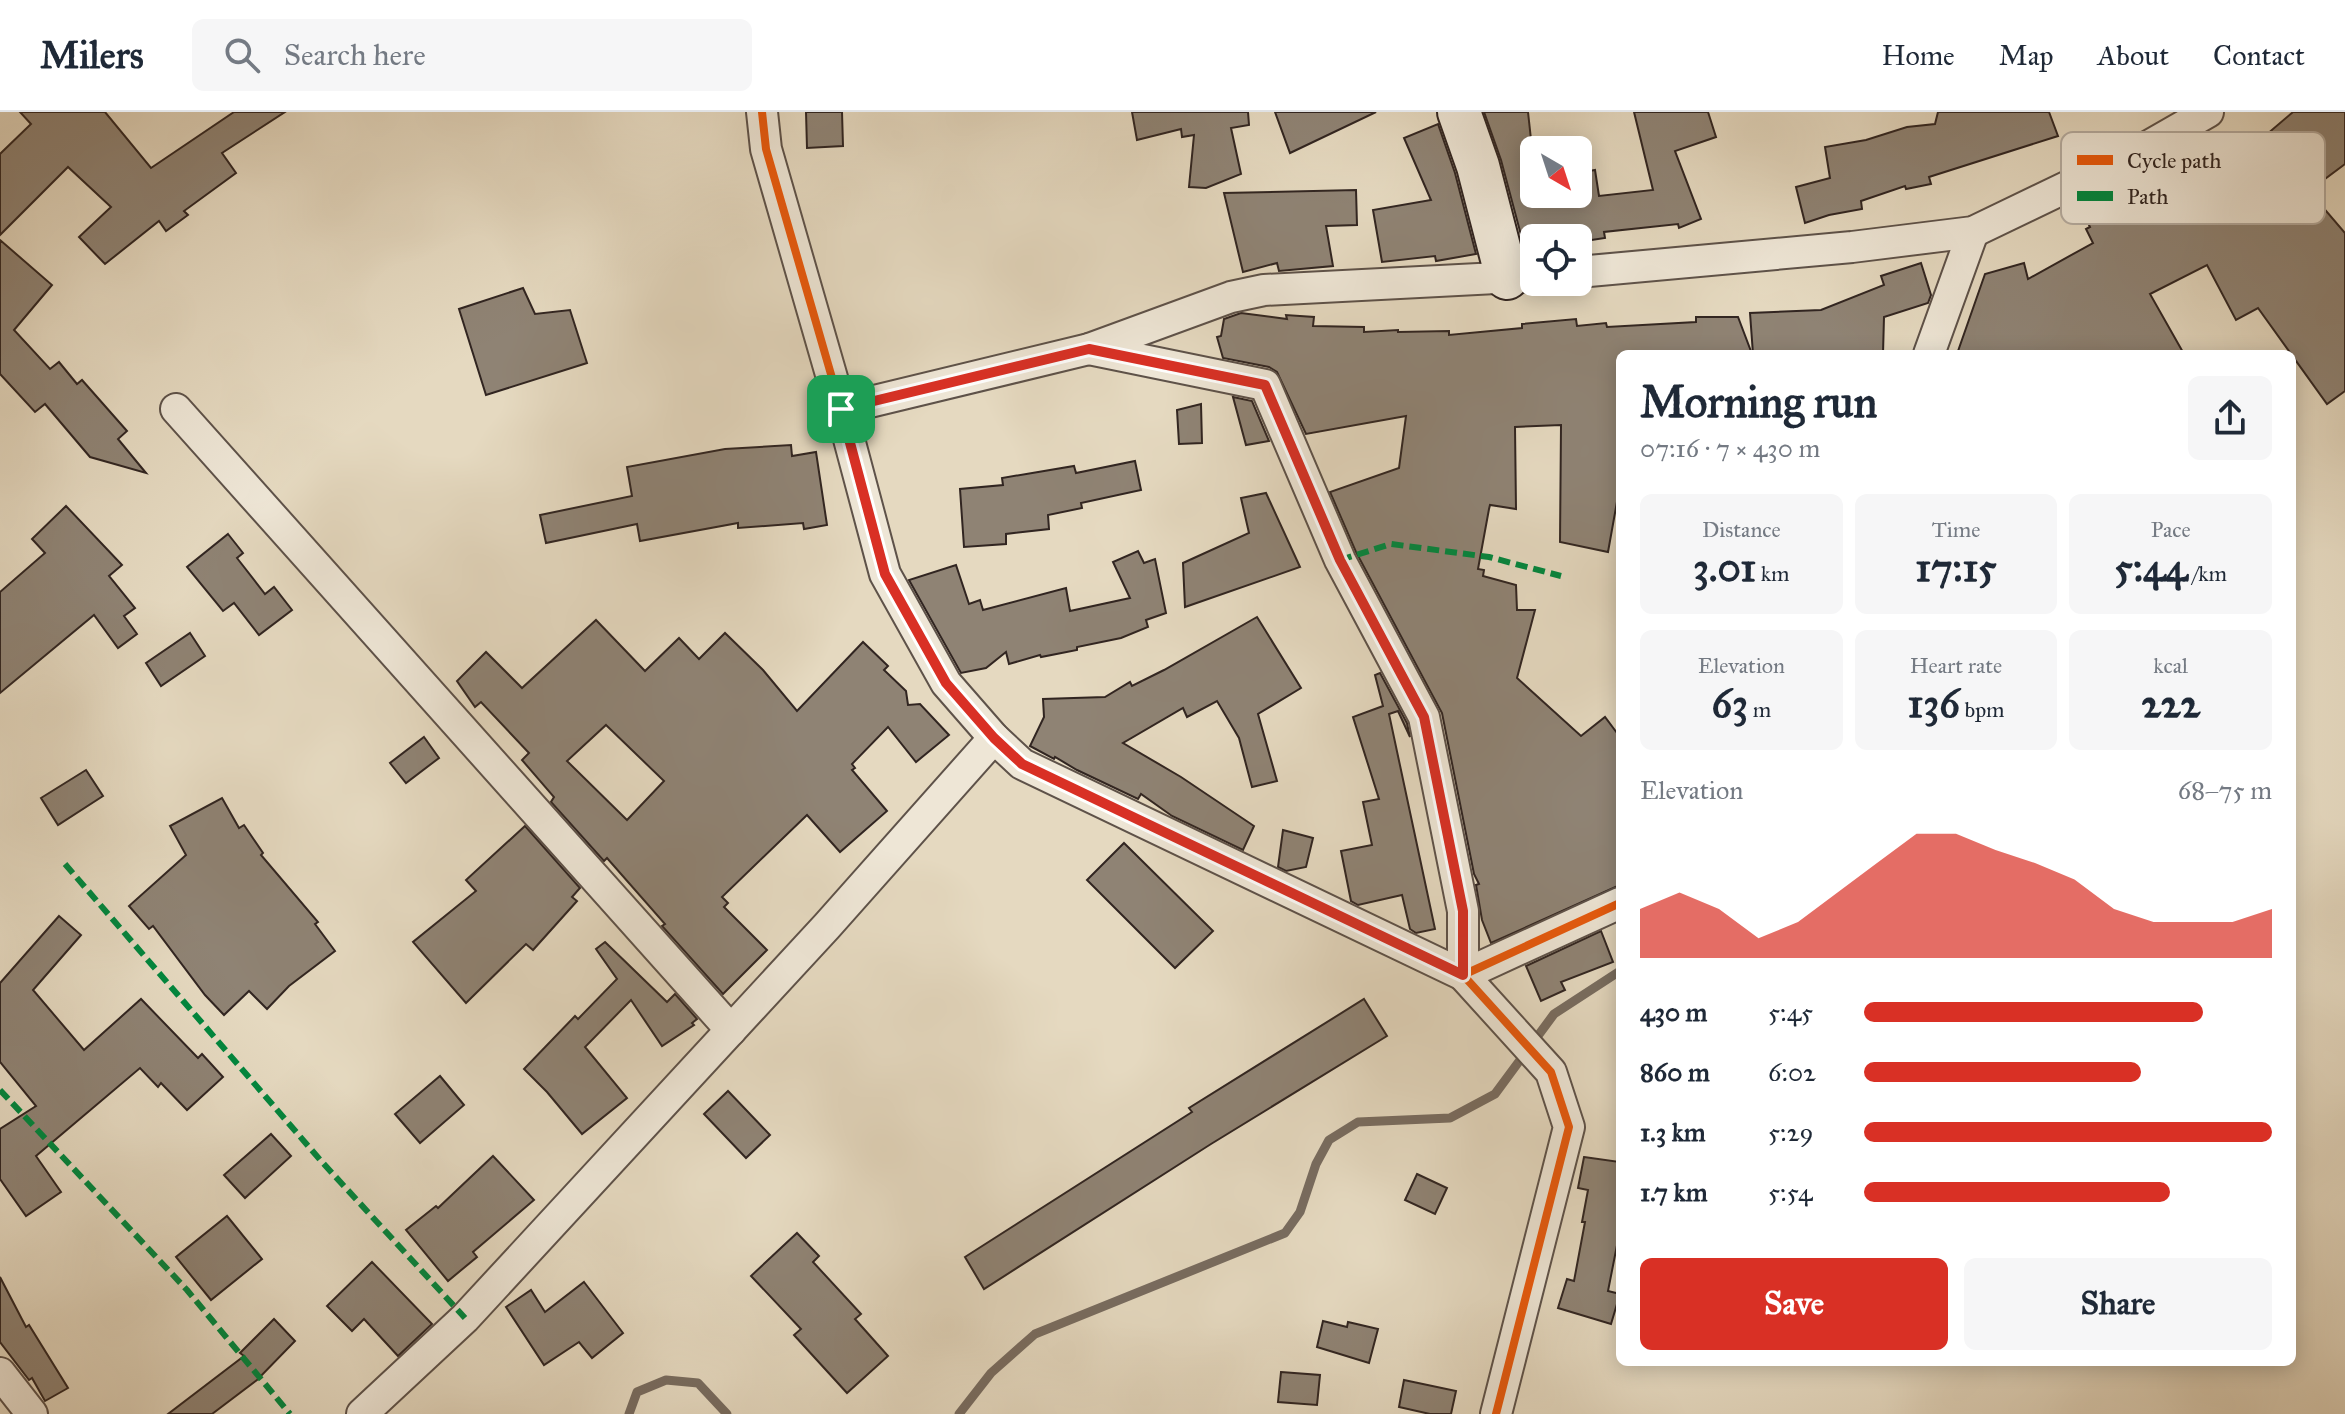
<!DOCTYPE html>
<html lang="en">
<head>
<meta charset="utf-8">
<style>
  :root { --surface:#fff; --page:#f6f6f7; --text:#1f2937; --muted:#747a83; --line:#e0e1e3; --accent:#d93025 }
  body { margin:0; font-family:"IM FELL Great Primer",serif; background:var(--page); color:var(--text); height:100vh; display:flex; flex-direction:column; font-size:30px; white-space:nowrap }
  * { box-sizing:border-box; margin:0 }
  p { font-size:26px; color:var(--muted) }
  .icon { flex:none; width:44px; height:44px; fill:none; stroke:currentColor; stroke-width:2; stroke-linecap:round; stroke-linejoin:round }
  .map { position:relative; flex:1; overflow:hidden }
  .panel { position:absolute; left:1616px; top:238px; width:680px; height:1016px; display:flex; flex-direction:column; background:var(--surface); border-radius:12px; box-shadow:0 4px 20px #0003 }
  .panel>* { flex:none }
  .needle { width:52px; rotate:141deg }
  .fabs { position:absolute; left:1520px; top:24px; display:grid; gap:16px }
  .fabs a { display:grid; place-items:center; width:72px; height:72px; border-radius:12px; background:var(--surface); box-shadow:0 4px 20px #0003; font-size:40px }
  .pin { position:absolute; display:grid; place-items:center; width:68px; height:68px; color:#fff; margin:-34px; border-radius:16px; box-shadow:0 4px 12px #0006 }
  .round { display:grid; place-items:center; flex:none; width:84px; height:84px; border-radius:12px; background:var(--page) }
  .summary { display:flex; align-items:center; justify-content:space-between; height:136px; padding:0 24px }
  h1 { font-size:44px; font-weight:800; line-height:60px }
  .figures { display:grid; grid-template-columns:repeat(3,1fr); gap:12px; height:136px; padding:8px 24px }
  .figures div { display:grid; align-content:center; border-radius:12px; background:var(--page); text-align:center }
  .figures b { font-size:40px; font-weight:800 }
  .figures small { font-size:22px; font-weight:400 }
  .figures p { font-size:22px }
  .chart { height:224px; padding:16px 24px }
  .chart p { display:flex; justify-content:space-between }
  .chart svg { width:100%; height:144px; margin-top:8px; fill:var(--accent); opacity:.7 }
  .cta { display:flex; gap:16px; margin-top:auto; padding:16px 24px }
  .cta a { flex:1; height:92px; border-radius:12px; background:var(--accent); color:#fff; font-size:32px; font-weight:800; line-height:92px; text-align:center }
  .cta a+a { background:var(--page); color:var(--text) }
  ul { padding:0 24px; list-style:none; font-size:26px }
  li { display:grid; grid-template-columns:128px 96px 1fr; align-items:center; height:60px }
  li i { height:20px; border-radius:10px; background:var(--accent) }
  header { display:flex; align-items:center; gap:48px; box-sizing:border-box; height:112px; padding:0 40px; background:var(--surface); border-bottom:2px solid var(--line) }
  header strong { font-size:38px }
  nav { display:flex; gap:44px; margin-inline-start:auto; font-size:28px }
  .search { width:560px; height:72px; background:var(--page); display:flex; align-items:center; gap:20px; box-sizing:border-box; padding:0 28px; border-radius:12px; color:var(--muted); font-size:30px }
  .map>svg:first-child { display:block }
  .lines { fill:none; stroke-linecap:round; stroke-linejoin:round }
  .stream { stroke:#786c60; stroke-width:9 }
  .building { fill:#8f8374; stroke:#312521; stroke-width:2; fill-rule:evenodd }
  .street-casing { stroke:#5e5249; stroke-width:34 }
  .secondary-casing { stroke:#312521; stroke-width:46 }
  .street { stroke:#eee6d6; stroke-width:30 }
  .secondary { stroke:#eee6d6; stroke-width:42 }
  .quiet { stroke:#00873e; stroke-width:6; stroke-dasharray:12 6; stroke-linecap:butt }
  .cycleway-casing { stroke:#eee6d6; stroke-width:13 }
  .cycleway { stroke:#e8590c; stroke-width:8 }
  .route-casing { stroke:#fff; stroke-width:16 }
  .route { stroke:#d93025; stroke-width:10 }
  .key { fill:#eee6d6; stroke:#b5aca0; stroke-width:2 }
  .key-label { font-size:22px; fill:#312521 }
</style>
</head>
<body>
<header>
<strong>Milers</strong>
<div class="search"><svg class="icon" aria-label="search" viewBox="0 0 24 24"><circle cx="10" cy="10" r="6"/><path d="M15 15l6 6"/></svg>Search here</div>
<nav><a>Home</a><a>Map</a><a>About</a><a>Contact</a></nav>
</header>
<div class="map">
<svg width="2345" height="1302" viewBox="0 0 2345 1302">
  <rect width="100%" height="100%" fill="#e5d9c0"/>
  <filter id="stains"><feTurbulence type="fractalNoise" baseFrequency=".0025" numOctaves="4"/><feColorMatrix values="0 0 0 0 .2 0 0 0 0 .09 0 0 0 0 .02 0 0 0 .5 -.17"/></filter>
  <radialGradient id="worn" r=".72"><stop offset=".6" stop-color="#630" stop-opacity="0"/><stop offset="1" stop-color="#630" stop-opacity=".3"/></radialGradient>
  <g class="lines">
    <g class="stream">
      <path d="M629,1302L637,1280L666,1268L698,1271L727,1302"/>
      <path d="M959,1302L991,1261L1035,1222L1285,1121L1300,1100L1316,1052L1329,1028L1358,1010L1450,1006L1495,982L1554,902L1620,859"/>
    </g>
  </g>
  <g class="building">
    <path d="M20,0H105L151,56L234,0H285L222,41L236,61L184,99L188,103L166,119L159,109L105,152L79,125L111,95L68,55L0,123V42L31,12Z"/>
    <path d="M806,0H842L843,34L807,36Z"/>
    <path d="M1132,0H1248L1249,13L1231,16L1241,62L1206,76L1189,75L1194,23L1182,25L1181,17L1137,28Z"/>
    <path d="M1275,0H1376L1290,41Z"/>
    <path d="M1484,0H1528L1534,55V82H1578V61L1595,58L1599,84L1653,78L1634,0H1708L1716,25L1675,39L1701,107L1679,116L1678,112L1604,120L1605,126L1578,130V126H1534V137L1525,138L1501,48Z"/>
    <path d="M1938,0H2049L2058,24L1929,65L1931,72L1906,77L1905,74L1861,89L1862,97L1829,103L1805,111L1796,75L1830,66L1825,35L1866,28L1907,15L1935,12Z"/>
    <path d="M2293,0H2345V52L2309,79L2345,121V279L2327,292L2258,196L2236,208L2207,153L2150,182L2184,242H1957L1985,162L2024,151L2028,167L2093,131L2086,117L2090,115L2084,103L2112,87L2115,93L2140,82L2143,89L2215,46L2219,51L2259,29Z"/>
    <path d="M1438,12L1455,61L1476,142L1436,149L1435,144L1382,150L1373,98L1431,88L1404,26Z"/>
    <path d="M1356,78L1357,113L1326,114L1333,154L1279,159L1277,151L1243,160L1224,81Z"/>
    <path d="M0,128L52,173L14,218L50,257L59,250L77,272L82,268L127,319L118,327L146,361L90,345L45,292L35,300L0,262Z"/>
    <path d="M1921,151L1931,183L1928,191L1884,205L1883,242H1753L1750,201L1821,198L1884,173L1881,164Z"/>
    <path d="M523,176L535,202L570,198L587,251L486,283L459,197Z"/>
    <path d="M1241,201L1287,207L1286,203L1314,205L1313,214L1364,215V220L1398,218V220L1449,219V223L1522,216V212L1576,207L1577,214L1606,211L1607,215L1696,210V205H1738L1752,242H1620V373L1608,440L1560,430L1561,313L1515,315L1516,397L1490,393L1489,397L1478,457L1484,458L1483,464L1516,473L1517,498H1535L1517,566L1581,624L1605,605L1620,625V773L1491,831L1482,808L1476,773L1479,772L1474,762L1442,601L1356,440L1330,380L1399,356L1406,304L1306,322L1277,260L1269,255L1223,246L1217,225L1221,224L1224,207Z"/>
    <path d="M1233,285L1252,289L1269,329L1246,333Z"/>
    <path d="M1201,292L1202,331L1179,332L1177,298Z"/>
    <path d="M791,333L792,344L816,340L827,413L804,417L803,411L738,416V411L640,429L637,412L546,431L540,403L632,384L627,355L725,337Z"/>
    <path d="M1135,349L1141,378L1081,391L1082,396L1048,403L1049,417L1006,422V432L964,435L960,377L1003,373L1002,366L1074,354L1076,361Z"/>
    <path d="M1266,381L1300,455L1185,495L1183,451L1249,421L1241,386Z"/>
    <path d="M66,394L122,453L109,464L135,496L124,504L137,522L118,536L94,503L0,581V480L45,441L32,427Z"/>
    <path d="M228,422L243,441L237,446L265,482L274,475L292,498L259,523L234,491L223,499L187,455Z"/>
    <path d="M1138,439L1144,451L1155,447L1166,501L1146,508L1148,515L1121,526L1077,535V538L1041,545L1040,543L1009,552L1006,540L986,556L961,561L909,468L956,453L969,492L980,488L983,498L1066,476L1070,499L1130,486L1113,450Z"/>
    <path d="M1257,505L1301,576L1258,602L1277,669L1252,675L1239,626L1217,589L1187,605L1183,596L1123,631L1181,665L1254,714L1243,738L1172,704L1141,682L1138,687L1077,658L1055,645L1054,647L1030,634L1044,605L1043,587L1105,585L1130,570L1132,574L1164,558Z"/>
    <path d="M596,508L645,559L679,526L699,547L725,521L763,558L797,599L863,530L888,554L884,558L906,579L908,593L920,592L949,623L916,650L888,615L852,652L855,656L852,658L887,699L840,740L807,703L722,785L728,791L724,795L767,838L723,882L662,814L665,812L607,746L604,749L551,690L554,685L522,648L529,641L481,590L475,595L457,569L486,540L522,576ZM606,613L664,669L627,708L567,649Z"/>
    <path d="M190,521L205,544L161,574L146,551Z"/>
    <path d="M1380,561L1407,611L1410,625L1398,599L1389,602L1435,817L1416,821L1410,817L1402,783L1358,793L1351,789L1341,739L1372,733L1363,690L1379,687L1353,605L1383,594L1375,563Z"/>
    <path d="M424,625L439,646L406,671L390,651Z"/>
    <path d="M86,658L103,684L58,713L41,686Z"/>
    <path d="M222,686L239,716L244,713L263,741L261,743L318,810L315,812L335,839L289,874L267,897L249,879L224,903L205,883L153,814L149,817L129,794L186,743L170,714Z"/>
    <path d="M525,714L580,776L572,785L577,789L533,838L526,832L466,891L413,830L476,779L466,768Z"/>
    <path d="M1283,718L1313,726L1306,755L1286,759L1278,755Z"/>
    <path d="M1124,731L1213,819L1175,856L1087,768Z"/>
    <path d="M59,804L81,823L33,878L84,938L141,887L198,946L202,942L223,965L187,998L161,971L158,975L140,956L36,1044L61,1080L26,1104L0,1067V1017L36,994L0,950V871Z"/>
    <path d="M1601,819L1613,850L1561,870L1565,878L1541,889L1526,854Z"/>
    <path d="M605,830L667,890L675,882L697,907L692,911L694,913L662,934L631,888L585,935L627,986L582,1022L547,980L524,957L575,904L578,907L617,867L596,837Z"/>
    <path d="M1364,887L1387,924L1211,1032L984,1177L965,1145L1192,1000L1189,996Z"/>
    <path d="M440,964L464,993L420,1031L395,1002Z"/>
    <path d="M728,979L770,1023L746,1046L704,1002Z"/>
    <path d="M271,1022L291,1044L245,1086L224,1063Z"/>
    <path d="M493,1044L534,1088L473,1140L477,1145L448,1169L406,1118L436,1094L438,1096Z"/>
    <path d="M1584,1045L1620,1050V1118L1608,1179L1620,1182L1611,1212L1558,1196L1567,1167L1574,1169L1585,1110H1582L1588,1078L1578,1076Z"/>
    <path d="M1417,1062L1447,1076L1435,1102L1405,1088Z"/>
    <path d="M227,1104L262,1147L211,1188L176,1145Z"/>
    <path d="M797,1121L819,1144L813,1150L861,1202L855,1207L888,1244L847,1281L794,1223L801,1217L751,1164Z"/>
    <path d="M372,1150L432,1212L398,1244L364,1207L352,1219L327,1194Z"/>
    <path d="M0,1165L26,1215L29,1213L68,1276L45,1289L32,1266L29,1268L0,1230Z"/>
    <path d="M584,1170L623,1221L592,1246L579,1230L544,1253L506,1195L531,1178L545,1200Z"/>
    <path d="M274,1207L295,1229L257,1268L212,1302H168L244,1244L240,1241Z"/>
    <path d="M1323,1209L1347,1215L1348,1210L1378,1217L1369,1251L1317,1235Z"/>
    <path d="M1281,1260L1320,1263L1317,1293L1278,1290Z"/>
    <path d="M1404,1268L1456,1279L1451,1302H1430L1399,1295Z"/>
  </g>
  <g class="lines">
    <defs>
      <g id="street">
        <path d="M762,0L766,37L841,297L885,462L946,571L994,626L1022,652L1463,863L1620,791"/>
        <path d="M1578,160L1852,135L1973,120L2133,43L2208,0"/>
        <path d="M1089,237L1265,273L1340,448L1424,605L1463,799V863L1551,960L1569,1015L1496,1302"/>
        <path d="M1929,242L1973,120"/>
        <path d="M176,297L731,918"/>
        <path d="M841,297L1089,237L1231,185L1264,178L1534,164"/>
        <path d="M0,1261L32,1302"/>
        <path d="M362,1302L465,1206L827,814L994,626"/>
      </g>
      <path id="secondary" d="M1459,0L1478,54L1507,166"/>
    </defs>
    <use href="#street" class="street-casing"/>
    <use href="#secondary" class="secondary-casing"/>
    <use href="#street" class="street"/>
    <use href="#secondary" class="secondary"/>
    <g class="quiet">
      <path d="M1340,448L1391,432L1489,445L1561,464"/>
      <path d="M65,752L322,1050L465,1206"/>
      <path d="M0,978L187,1178L290,1302"/>
    </g>
    <defs>
      <g id="cycleway">
        <path d="M762,0L766,37L841,297L885,462L946,571L994,626L1022,652L1463,863L1620,791"/>
        <path d="M1089,237L1265,273L1340,448L1424,605L1463,799V863L1551,960L1569,1015L1496,1302"/>
      </g>
    </defs>
    <use href="#cycleway" class="cycleway-casing"/>
    <use href="#cycleway" class="cycleway"/>
  </g>
  <g class="lines">
    <defs>
      <path id="route" d="M1089,237L1265,273L1340,448L1424,605L1463,799V863L1022,652L994,626L946,571L885,462L841,297Z"/>
    </defs>
    <use href="#route" class="route-casing"/>
    <use href="#route" class="route"/>
  </g>
  <rect x="2061" y="20" width="264" height="92" rx="12" class="key"/>
  <rect x="2077" y="43" width="36" height="10" fill="#e8590c"/>
  <rect x="2077" y="79" width="36" height="10" fill="#00873e"/>
  <g class="key-label">
    <text x="2127" y="56">Cycle path</text>
    <text x="2127" y="92">Path</text>
  </g>
  <rect width="100%" height="100%" filter="url(#stains)"/>
  <rect width="100%" height="100%" fill="url(#worn)"/>
</svg>
<div class="fabs">
<a><svg class="needle" viewBox="-14 -14 28 28"><path d="M0-13l5 13h-10z" fill="#e53935"/><path d="M0 13l5-13h-10z" fill="#747a83"/></svg></a>
<a><svg class="icon" aria-label="locate" viewBox="0 0 24 24"><circle cx="12" cy="12" r="6"/><path d="M12 2v4M12 18v4M2 12h4M18 12h4"/></svg></a>
</div>
<div class="pin" style="left:841px;top:297px;background:#1e9e55"><svg class="icon" aria-label="arrive" viewBox="0 0 24 24"><path d="M6 21V4h12l-3 4 3 4H6"/></svg></div>
<section class="panel">
<div class="summary"><div><h1>Morning run</h1><p>07:16 · 7 × 430 m</p></div><a class="round"><svg class="icon" aria-label="share" viewBox="0 0 24 24"><path d="M12 15V3M7 8l5-5 5 5M5 13v7h14v-7"/></svg></a></div>
<div class="figures">
<div><p>Distance</p><b>3.01<small> km</small></b></div>
<div><p>Time</p><b>17:15</b></div>
<div><p>Pace</p><b>5:44<small> /km</small></b></div>
</div>
<div class="figures">
<div><p>Elevation</p><b>63<small> m</small></b></div>
<div><p>Heart rate</p><b>136<small> bpm</small></b></div>
<div><p>kcal</p><b>222</b></div>
</div>
<div class="chart"><p><span>Elevation</span>68–75 m</p>
<svg viewBox="0 0 160 44" preserveAspectRatio="none"><path d="M0 44V29L10 24L20 29L30 38L40 33L50 24L60 15L70 6L80 6L90 11L100 15L110 20L120 29L130 33L140 33L150 33L160 29V44z"/></svg>
</div>
<ul>
<li><b>430 m</b>5:45<i style="width:83%"></i></li>
<li><b>860 m</b>6:02<i style="width:68%"></i></li>
<li><b>1.3 km</b>5:29<i style="width:100%"></i></li>
<li><b>1.7 km</b>5:54<i style="width:75%"></i></li>
</ul>
<div class="cta"><a>Save</a><a>Share</a></div>
</section>
</div>
</body>
</html>
